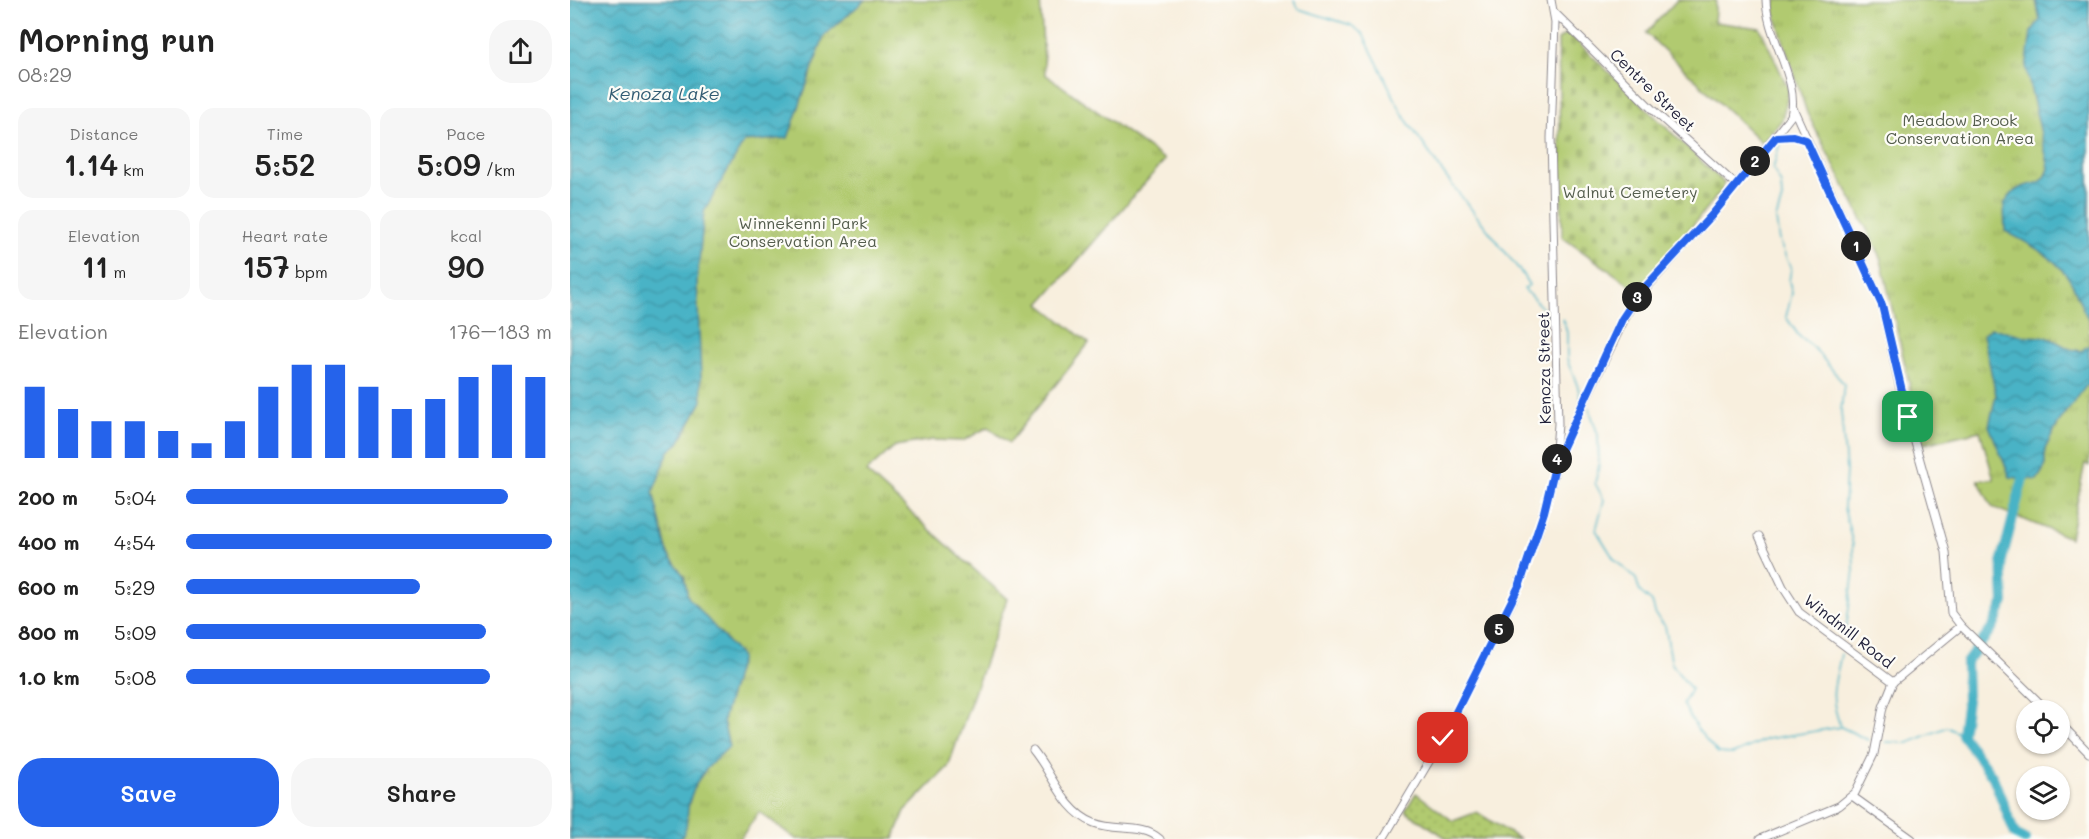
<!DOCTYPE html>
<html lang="en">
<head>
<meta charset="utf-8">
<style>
  :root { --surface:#fff; --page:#f6f6f6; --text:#222; --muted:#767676; --accent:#2563eb }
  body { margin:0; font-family:Mali,sans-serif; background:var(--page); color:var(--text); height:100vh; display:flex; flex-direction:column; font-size:22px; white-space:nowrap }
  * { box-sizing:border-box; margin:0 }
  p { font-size:20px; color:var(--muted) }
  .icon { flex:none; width:33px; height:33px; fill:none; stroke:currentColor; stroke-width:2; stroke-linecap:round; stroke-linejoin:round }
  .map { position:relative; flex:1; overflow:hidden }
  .drawer { display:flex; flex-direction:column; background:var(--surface); width:570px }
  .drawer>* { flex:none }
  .tools { position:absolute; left:1446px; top:700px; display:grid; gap:12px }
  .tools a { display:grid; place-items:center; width:54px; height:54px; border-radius:50%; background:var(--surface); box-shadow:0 2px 4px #0004; font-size:30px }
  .pin { position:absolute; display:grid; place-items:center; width:51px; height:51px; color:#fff; margin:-26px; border-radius:12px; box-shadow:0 3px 9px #0006 }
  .km { position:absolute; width:30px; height:30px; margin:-15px; border-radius:50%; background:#222; color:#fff; font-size:16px; line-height:30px; text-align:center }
  .round { display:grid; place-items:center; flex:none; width:63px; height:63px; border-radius:24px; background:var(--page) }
  .head { display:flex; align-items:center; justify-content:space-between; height:102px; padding:0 18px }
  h1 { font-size:33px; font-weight:600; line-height:45px }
  .figures { display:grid; grid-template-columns:repeat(3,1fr); gap:9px; height:102px; padding:6px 18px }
  .figures div { display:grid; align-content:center; border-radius:15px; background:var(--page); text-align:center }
  .figures b { font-size:30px; font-weight:600 }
  .figures small { font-size:16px; font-weight:400 }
  .figures p { font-size:16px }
  .chart { height:168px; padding:12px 18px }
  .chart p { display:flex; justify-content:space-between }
  .chart svg { width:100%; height:108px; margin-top:6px; stroke:var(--accent); stroke-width:6 }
  .button { display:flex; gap:12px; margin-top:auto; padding:12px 18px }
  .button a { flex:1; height:69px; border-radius:24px; background:var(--accent); color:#fff; font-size:24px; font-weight:600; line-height:69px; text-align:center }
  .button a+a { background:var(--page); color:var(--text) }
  ul { padding:0 18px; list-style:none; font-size:20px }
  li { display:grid; grid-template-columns:96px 72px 1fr; align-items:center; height:45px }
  li i { height:15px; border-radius:8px; background:var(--accent) }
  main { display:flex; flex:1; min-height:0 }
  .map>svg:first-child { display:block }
  .grass { fill:url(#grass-dots); stroke:#6a7655; stroke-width:1.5 }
  .cemetery { fill:url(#cemetery-stones); stroke:#6a7655; stroke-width:1.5 }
  .park { fill:url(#park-tufts); stroke:#6a7655; stroke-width:1.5 }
  .water { fill:url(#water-waves); stroke:#366a80; stroke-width:1.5 }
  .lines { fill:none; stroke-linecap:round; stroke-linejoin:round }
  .stream { stroke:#49b3c6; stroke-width:1.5 }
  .river { stroke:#49b3c6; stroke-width:10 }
  .minor-casing { stroke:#8d888c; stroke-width:9 }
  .minor { stroke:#fff; stroke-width:7 }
  .route-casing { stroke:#fff; stroke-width:12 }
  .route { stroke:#2563eb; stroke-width:8 }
  .labels { text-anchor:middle; stroke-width:4.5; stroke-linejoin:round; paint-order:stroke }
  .street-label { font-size:16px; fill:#22223b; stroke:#fdfcf7 }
  .park-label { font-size:16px; fill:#545d4d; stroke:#fdfcf7 }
  .water-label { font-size:18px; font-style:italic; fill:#325c73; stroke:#fdfcf7 }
</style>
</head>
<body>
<main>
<section class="drawer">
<div class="head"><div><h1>Morning run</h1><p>08:29</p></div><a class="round"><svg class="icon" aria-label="share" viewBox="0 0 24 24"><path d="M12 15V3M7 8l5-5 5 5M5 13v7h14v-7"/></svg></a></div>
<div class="figures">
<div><p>Distance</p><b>1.14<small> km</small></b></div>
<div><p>Time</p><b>5:52</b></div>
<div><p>Pace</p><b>5:09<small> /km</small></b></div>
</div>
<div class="figures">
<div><p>Elevation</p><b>11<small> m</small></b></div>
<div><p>Heart rate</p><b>157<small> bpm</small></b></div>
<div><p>kcal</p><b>90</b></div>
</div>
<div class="chart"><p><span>Elevation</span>176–183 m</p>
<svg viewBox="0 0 160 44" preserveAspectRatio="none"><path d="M5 44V15M15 44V24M25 44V29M35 44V29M45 44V33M55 44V38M65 44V29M75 44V15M85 44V6M95 44V6M105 44V15M115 44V24M125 44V20M135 44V11M145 44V6M155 44V11"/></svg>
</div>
<ul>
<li><b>200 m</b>5:04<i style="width:88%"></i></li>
<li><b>400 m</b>4:54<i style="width:100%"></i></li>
<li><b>600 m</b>5:29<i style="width:64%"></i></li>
<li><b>800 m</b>5:09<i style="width:82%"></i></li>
<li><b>1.0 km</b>5:08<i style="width:83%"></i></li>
</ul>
<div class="button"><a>Save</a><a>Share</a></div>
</section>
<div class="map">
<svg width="1519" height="839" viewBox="0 0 1519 839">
  <defs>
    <pattern id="grass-dots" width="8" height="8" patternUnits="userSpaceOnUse" patternTransform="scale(1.5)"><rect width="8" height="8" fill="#b1ca6f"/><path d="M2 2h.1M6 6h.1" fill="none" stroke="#98ad61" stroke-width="1.8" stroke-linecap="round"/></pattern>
    <pattern id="cemetery-stones" width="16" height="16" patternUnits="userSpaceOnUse" patternTransform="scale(1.5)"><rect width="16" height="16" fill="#b1ca6f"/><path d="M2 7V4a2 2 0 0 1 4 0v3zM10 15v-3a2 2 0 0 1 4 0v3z" fill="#98ad61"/></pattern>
    <pattern id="park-tufts" width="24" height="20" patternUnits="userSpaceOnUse" patternTransform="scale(1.5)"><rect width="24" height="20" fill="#b1ca6f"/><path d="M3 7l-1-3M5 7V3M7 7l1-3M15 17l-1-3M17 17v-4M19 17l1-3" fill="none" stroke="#98ad61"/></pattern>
    <pattern id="water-waves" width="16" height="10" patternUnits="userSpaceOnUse" patternTransform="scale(1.5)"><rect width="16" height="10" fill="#49b3c6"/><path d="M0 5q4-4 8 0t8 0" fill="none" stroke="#3c91a2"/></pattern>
  </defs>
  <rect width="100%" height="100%" fill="#fdfcf7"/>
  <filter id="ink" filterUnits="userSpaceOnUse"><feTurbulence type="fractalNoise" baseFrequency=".0167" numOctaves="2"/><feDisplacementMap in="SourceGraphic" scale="12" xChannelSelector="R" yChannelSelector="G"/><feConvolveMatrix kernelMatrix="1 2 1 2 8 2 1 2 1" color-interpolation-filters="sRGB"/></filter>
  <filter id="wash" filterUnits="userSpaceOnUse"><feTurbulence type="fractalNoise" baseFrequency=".008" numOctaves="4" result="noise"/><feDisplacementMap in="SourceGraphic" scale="24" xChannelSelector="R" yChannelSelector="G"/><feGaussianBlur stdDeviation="1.35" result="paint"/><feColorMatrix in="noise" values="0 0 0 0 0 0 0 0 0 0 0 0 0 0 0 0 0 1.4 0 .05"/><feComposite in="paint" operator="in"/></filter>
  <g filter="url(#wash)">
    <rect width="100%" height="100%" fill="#f8efde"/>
    <path class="grass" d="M846,793L883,821L907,812L949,839H878L835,811Z"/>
    <path class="cemetery" d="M998,33L1154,183L1152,190L1071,288L1063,287L992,237L988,40Z"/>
    <g class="park">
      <path d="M0,0H470L475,74L595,160L470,304L519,343L439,443L418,427L393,441L362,440L325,446L296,472L437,599L378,767L335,811L324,839H226L189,812L170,839H0Z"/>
      <path d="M1107,0H1146L1144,22L1190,28L1219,90L1212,120L1192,143L1076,33Z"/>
      <path d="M1206,0H1519V466L1515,463L1500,538L1422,507L1408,480L1424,479L1410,431L1353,444L1310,255L1237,113L1204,12Z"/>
    </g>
    <g class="water">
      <path d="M0,0H295L254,36L218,138L174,142L134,212L127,282L132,401L109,443L99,451L83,492L98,554L114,576L118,597L171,657L153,720L159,747C139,765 126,776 119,803C116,817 119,826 111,839H0Z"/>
      <path d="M1466,0H1519V320C1511,308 1508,295 1501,282C1487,257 1459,244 1435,231L1434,204C1438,199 1442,192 1448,189C1461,181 1473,189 1479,168L1456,69L1461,32L1470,20Z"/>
      <path d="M1421,328L1456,336L1478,337L1500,349L1511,351L1519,345V382L1489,422L1475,449V467L1467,480L1440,477L1419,426L1426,395L1413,334Z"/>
    </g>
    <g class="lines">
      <g class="stream">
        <path d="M724,0L729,9L781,25L793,34L833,115L876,177L951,272L959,285L954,289L980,316"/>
        <path d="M1210,142L1203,169L1211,184L1212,199L1206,219L1209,241L1221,269L1219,281L1222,293L1216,317L1229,336L1245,349L1274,384L1271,411L1276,470L1274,508L1283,545L1284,570L1275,637"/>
        <path d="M992,319C1000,332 996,342 997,357C998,369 1009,381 1010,398"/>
        <path d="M1019,408L1028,435L1029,466L1025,483L1034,500L1026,530L1044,559L1066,579L1070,592L1082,602L1086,616L1095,626L1102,665L1121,689L1113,704L1128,730L1148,753L1163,754L1197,739L1271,727L1298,740"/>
        <path d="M1270,725C1258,693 1265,685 1271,654"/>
        <path d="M1316,742L1338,743L1377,727L1392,735"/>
      </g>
      <path class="river" d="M1455,839L1445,834L1423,777L1392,735L1397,700L1396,663L1423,627L1434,602L1432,560L1456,467"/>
    </g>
  </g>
  <g filter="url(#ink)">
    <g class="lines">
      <defs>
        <g id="minor">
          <path d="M984,12L1087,114L1165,184"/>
          <path d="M1223,108L1312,305L1331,393L1376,552L1381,613L1391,626L1478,711"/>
          <path d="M1206,137L1223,136L1236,140"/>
          <path d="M988,456L1062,304L1142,215L1221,116C1230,80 1197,38 1196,0"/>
          <path d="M1189,536L1213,587L1229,612L1323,682"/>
          <path d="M1490,723L1519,753"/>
          <path d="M463,750C483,774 493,811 524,823C547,832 572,823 590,839"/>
          <path d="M1282,796L1342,839"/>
          <path d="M813,839L873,738L944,598L968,533L984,474L988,424L981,138L985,22L981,0"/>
          <path d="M1190,839L1269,806L1285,793L1304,754L1313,707L1323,682L1391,626"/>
        </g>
      </defs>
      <use href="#minor" class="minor-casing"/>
      <use href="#minor" class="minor"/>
    </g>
  </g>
  <g class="lines" filter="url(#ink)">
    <defs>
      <path id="route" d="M873,738L950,584L974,512L986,462L1052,319L1068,295L1142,215L1206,137L1223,136L1236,140L1312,305L1338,417"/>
    </defs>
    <use href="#route" class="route-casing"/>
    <use href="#route" class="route"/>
  </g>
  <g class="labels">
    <g class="street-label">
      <text transform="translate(1083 90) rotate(44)" y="6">Centre Street</text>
      <text transform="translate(974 368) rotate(-91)" y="6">Kenoza Street</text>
      <text transform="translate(1279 631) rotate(38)" y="6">Windmill Road</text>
    </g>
    <g class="park-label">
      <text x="1390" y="126">Meadow Brook<tspan x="1390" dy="18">Conservation Area</tspan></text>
      <text x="1060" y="198">Walnut Cemetery</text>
      <text x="233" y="229">Winnekenni Park<tspan x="233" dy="18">Conservation Area</tspan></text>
    </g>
    <g class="water-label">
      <text x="94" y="100">Kenoza Lake</text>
    </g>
  </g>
</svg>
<div class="tools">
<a><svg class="icon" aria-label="locate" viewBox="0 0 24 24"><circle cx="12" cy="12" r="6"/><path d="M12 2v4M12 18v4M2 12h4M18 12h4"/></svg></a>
<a><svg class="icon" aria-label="layers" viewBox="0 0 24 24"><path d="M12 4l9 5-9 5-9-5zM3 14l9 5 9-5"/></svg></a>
</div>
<div class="pin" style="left:1338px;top:417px;background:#1e9e55"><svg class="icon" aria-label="arrive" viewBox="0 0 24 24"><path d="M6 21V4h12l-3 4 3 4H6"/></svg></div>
<div class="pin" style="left:873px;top:738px;background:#d93025"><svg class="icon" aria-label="check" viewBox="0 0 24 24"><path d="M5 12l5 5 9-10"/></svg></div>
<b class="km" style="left:1286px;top:246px">1</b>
<b class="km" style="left:1185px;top:161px">2</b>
<b class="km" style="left:1067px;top:297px">3</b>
<b class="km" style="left:987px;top:459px">4</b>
<b class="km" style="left:929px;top:629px">5</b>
</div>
</main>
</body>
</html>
